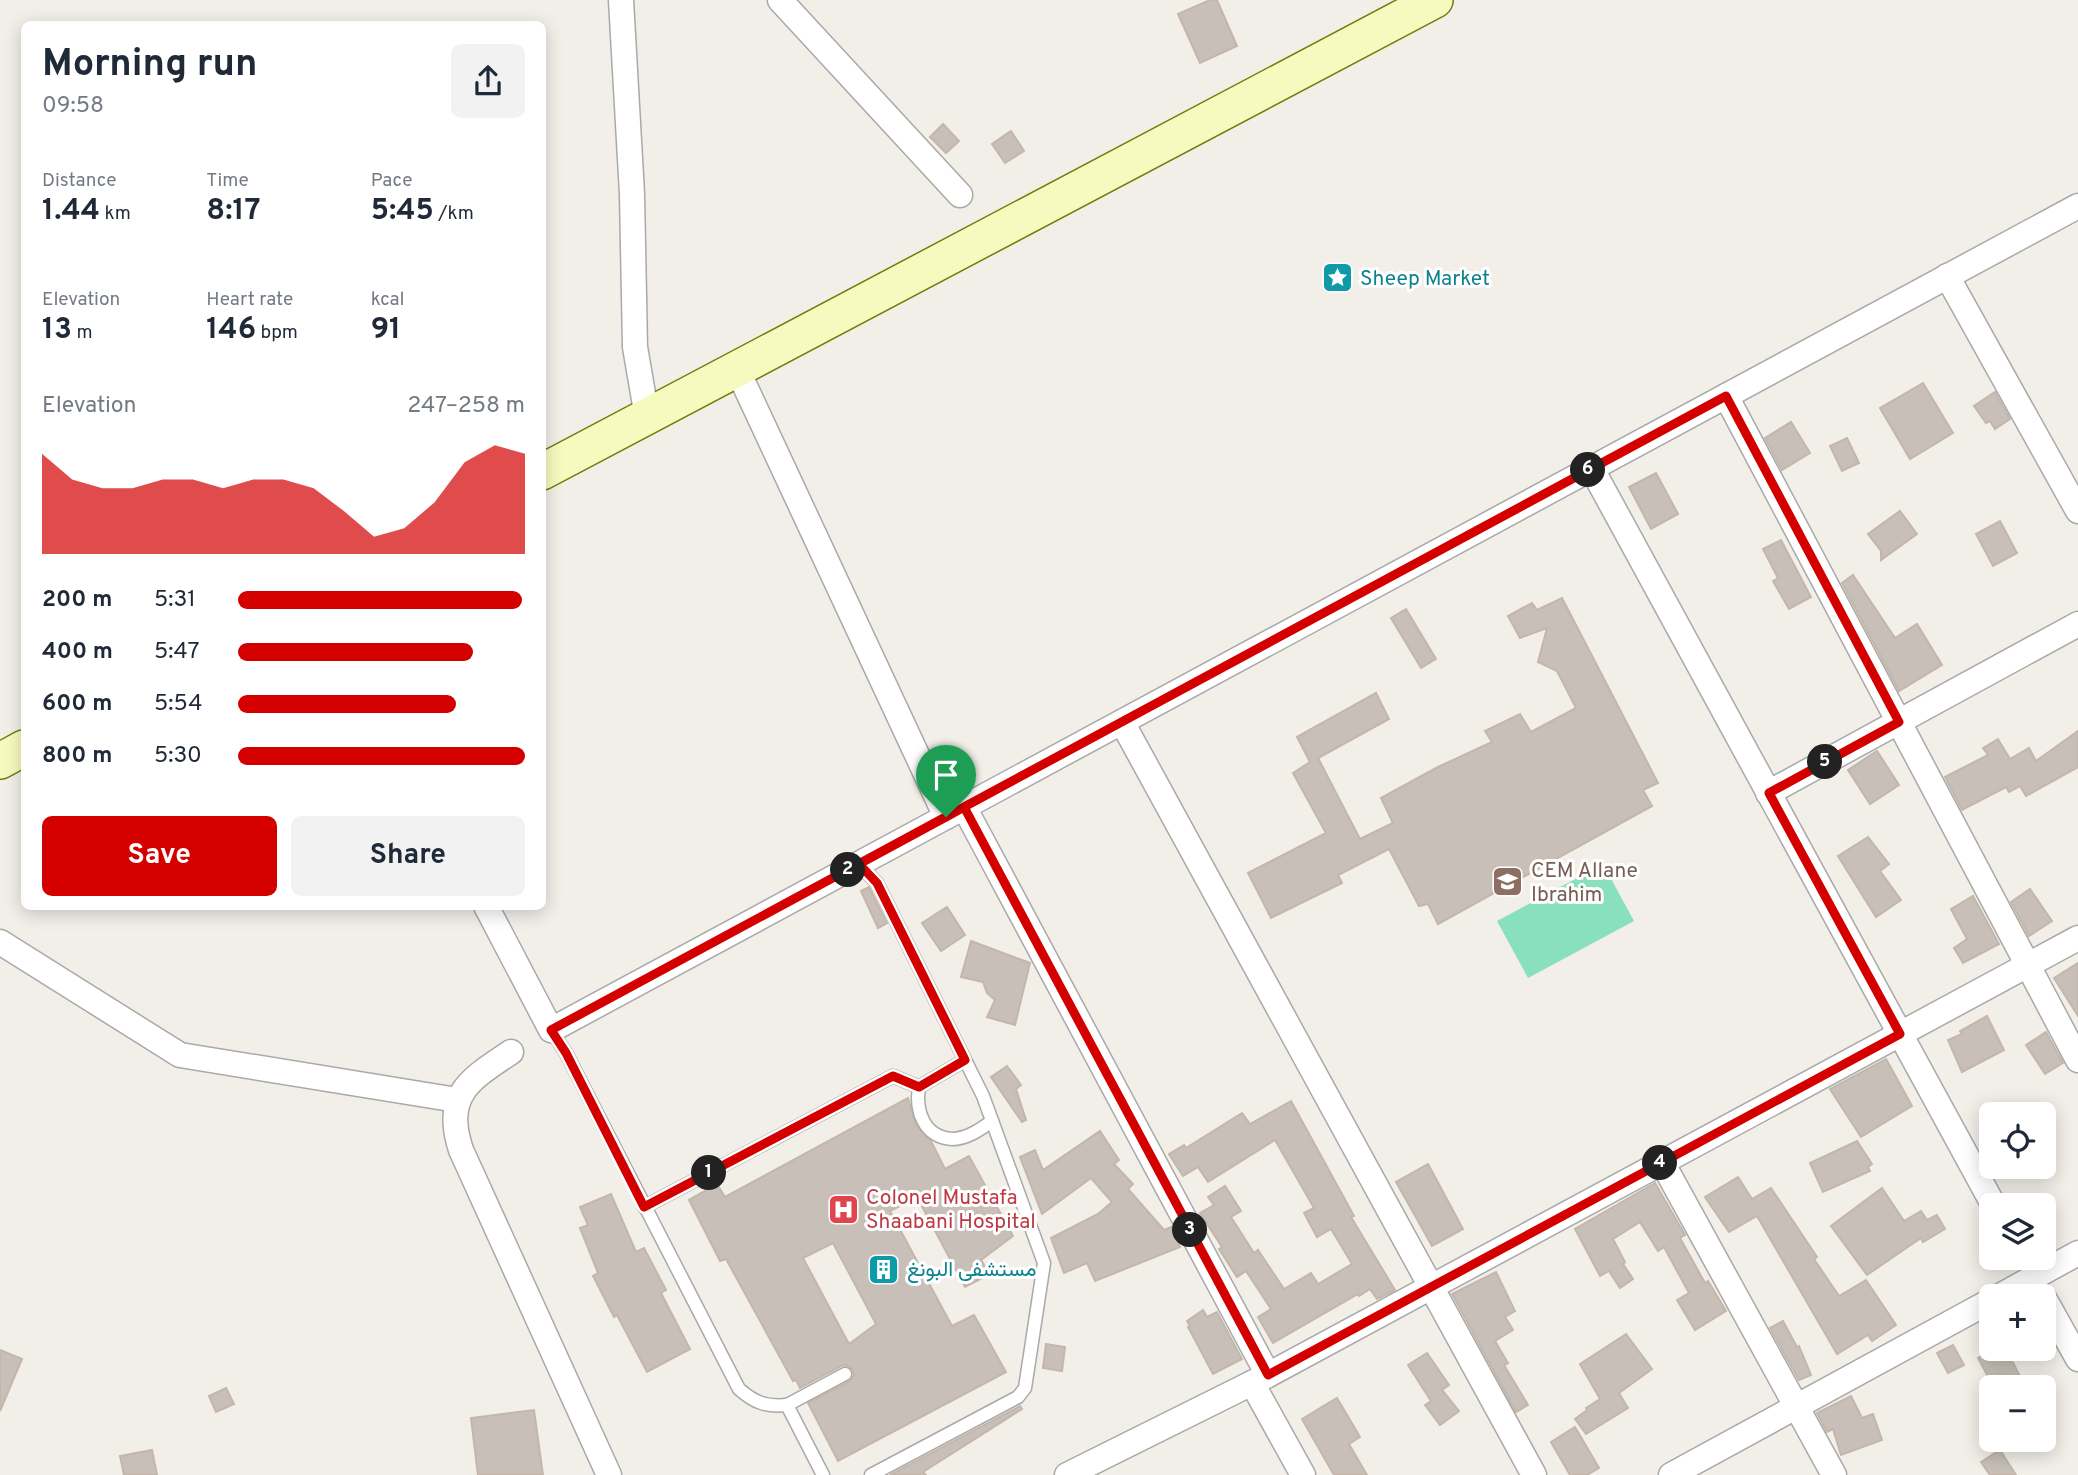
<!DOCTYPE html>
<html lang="en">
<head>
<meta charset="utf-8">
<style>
  :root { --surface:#fff; --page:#f2f2f3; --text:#1f2937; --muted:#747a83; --accent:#d40000 }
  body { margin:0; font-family:Overpass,Vazirmatn,sans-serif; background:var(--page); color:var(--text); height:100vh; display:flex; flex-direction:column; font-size:26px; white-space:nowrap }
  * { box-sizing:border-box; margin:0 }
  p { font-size:23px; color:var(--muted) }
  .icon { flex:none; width:38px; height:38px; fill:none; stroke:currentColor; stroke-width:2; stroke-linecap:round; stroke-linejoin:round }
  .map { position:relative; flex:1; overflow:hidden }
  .drawer { position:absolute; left:21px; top:21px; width:525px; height:889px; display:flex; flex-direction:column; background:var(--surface); border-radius:10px; box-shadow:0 4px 18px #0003 }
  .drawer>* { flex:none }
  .controls { position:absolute; left:1979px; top:1102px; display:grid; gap:14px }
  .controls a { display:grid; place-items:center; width:77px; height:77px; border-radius:10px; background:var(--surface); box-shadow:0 4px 18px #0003; font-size:35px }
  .pin { position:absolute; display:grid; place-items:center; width:60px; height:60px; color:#fff; margin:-72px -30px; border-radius:50% 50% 50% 0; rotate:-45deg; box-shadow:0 0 7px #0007 }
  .pin .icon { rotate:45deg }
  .km { position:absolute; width:35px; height:35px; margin:-18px; border-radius:50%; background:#222; color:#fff; font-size:19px; line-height:35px; text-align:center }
  .round { display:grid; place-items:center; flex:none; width:74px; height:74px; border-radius:10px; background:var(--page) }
  .head { display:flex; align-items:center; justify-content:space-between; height:119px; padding:0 21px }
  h1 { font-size:38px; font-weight:700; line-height:52px }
  .stats { display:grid; grid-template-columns:repeat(3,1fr); gap:10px; height:119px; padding:7px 21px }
  .stats div { display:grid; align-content:center }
  .stats b { font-size:30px; font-weight:700 }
  .stats small { font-size:19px; font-weight:400 }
  .stats p { font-size:19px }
  .chart { height:196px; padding:14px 21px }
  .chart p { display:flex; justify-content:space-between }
  .chart svg { width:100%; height:126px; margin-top:7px; fill:var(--accent); opacity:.7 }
  .button { display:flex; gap:14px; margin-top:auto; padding:14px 21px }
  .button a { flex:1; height:80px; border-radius:10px; background:var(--accent); color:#fff; font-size:28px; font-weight:700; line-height:80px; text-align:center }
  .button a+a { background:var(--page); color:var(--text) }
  ul { padding:0 21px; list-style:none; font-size:23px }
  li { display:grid; grid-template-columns:112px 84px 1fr; align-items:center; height:52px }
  li i { height:18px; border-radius:9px; background:var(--accent) }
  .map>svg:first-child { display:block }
  .pitch { fill:#88e0be }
  .building { fill:#c7bfb8; stroke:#c4b6ab; stroke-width:2; fill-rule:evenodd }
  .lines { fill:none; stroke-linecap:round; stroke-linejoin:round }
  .service-casing { stroke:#a9a9a9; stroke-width:15 }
  .minor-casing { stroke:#a9a9a9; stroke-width:27 }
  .secondary-casing { stroke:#707d05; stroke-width:38 }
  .service { stroke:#fff; stroke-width:12 }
  .minor { stroke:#fff; stroke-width:24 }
  .secondary { stroke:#f7fabf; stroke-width:35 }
  .route-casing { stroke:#fff; stroke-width:14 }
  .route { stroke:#d40000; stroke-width:9 }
  .labels { text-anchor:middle; stroke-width:6; stroke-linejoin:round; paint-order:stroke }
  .culture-label { font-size:21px; fill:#0d838f; stroke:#fff; text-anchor:start }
  .education-label { font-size:21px; fill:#785e54; stroke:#fff; text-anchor:start }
  .health-label { font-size:21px; fill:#be3a42; stroke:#fff; text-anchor:start }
</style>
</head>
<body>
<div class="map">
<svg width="2078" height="1475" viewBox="0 0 2078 1475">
  <rect width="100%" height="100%" fill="#f2efe9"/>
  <path class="pitch" d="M1603,864L1634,921L1528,978L1497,921Z"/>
  <g class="building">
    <path d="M1210,0H1217L1237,46L1200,63L1178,14Z"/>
    <path d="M943,124L959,141L946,153L930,137Z"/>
    <path d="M1011,131L1024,151L1005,163L992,144Z"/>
    <path d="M1923,383L1953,433L1910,459L1880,408Z"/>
    <path d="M1995,392L2010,419L1995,429L1990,421L1986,423L1974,406Z"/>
    <path d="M1791,422L1810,453L1782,470L1765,438Z"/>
    <path d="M1847,438L1859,463L1842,471L1830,446Z"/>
    <path d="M1656,473L1678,514L1651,529L1629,487Z"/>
    <path d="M1900,511L1917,534L1881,560V551L1868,534Z"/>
    <path d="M2000,521L2017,553L1993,566L1976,534Z"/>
    <path d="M1781,540L1811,597L1789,609L1773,581L1778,578L1763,549Z"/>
    <path d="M1853,575L1895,638L1917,624L1942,665L1899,691L1842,583Z"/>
    <path d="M1562,598L1658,783L1643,790L1652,806L1438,924L1428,904L1419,906L1389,849L1338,875L1342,883L1271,918L1248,873L1326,833L1293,773L1310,762L1297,737L1376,693L1389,719L1318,758L1360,839L1393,823L1381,798L1438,767L1492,742L1485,731L1520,714L1531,732L1576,708L1557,671L1538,662L1547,628L1520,638L1508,616L1532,603L1537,610Z"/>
    <path d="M1406,609L1436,659L1421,668L1391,618Z"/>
    <path d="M2078,731V767L2026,796L2020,786L2009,792L2006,787L1962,810L1945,777L1988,755L1983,748L1998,739L2010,759L2029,748L2036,761Z"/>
    <path d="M1877,751L1899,785L1870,804L1848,770Z"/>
    <path d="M1868,837L1889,864L1880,871L1901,900L1876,917L1838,856Z"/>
    <path d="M869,887L887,923L878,928L861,891Z"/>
    <path d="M2030,889L2052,921L2029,936L2011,902Z"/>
    <path d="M1973,896L1999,944L1963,963L1954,948L1967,939L1951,909Z"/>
    <path d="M947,907L965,935L941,951L922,923Z"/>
    <path d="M971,941L1030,963L1015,1025L987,1017L995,1000L987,993L983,982L961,977Z"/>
    <path d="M2078,963V1016L2054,978Z"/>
    <path d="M1987,1016L2004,1050L1962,1072L1948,1040L1962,1034L1960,1031Z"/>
    <path d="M2046,1032L2063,1063L2045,1074L2026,1045Z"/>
    <path d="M1886,1059L1912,1106L1861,1137L1830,1089Z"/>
    <path d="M1007,1066L1021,1085L1016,1089L1026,1120L1022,1122L991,1077Z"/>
    <path d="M908,1098L916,1125L931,1141L945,1169L969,1156L1013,1236L981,1260L990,1274L965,1287L917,1197L890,1211L952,1326L974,1315L1006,1372L838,1461L808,1403L850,1381L854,1375L852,1369L846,1365L841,1366L800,1388L796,1380L793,1381L726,1259L720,1261L689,1200L717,1184L725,1197ZM833,1243L876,1324L849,1344L803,1258Z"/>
    <path d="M1291,1101L1354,1216L1351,1217L1395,1290L1377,1299L1370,1289L1359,1296L1358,1294L1273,1343L1258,1317L1271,1309L1246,1271L1237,1277L1219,1249L1222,1247L1200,1213L1214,1205L1208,1197L1225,1186L1241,1211L1231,1217L1254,1253L1258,1250L1284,1289L1311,1273L1318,1284L1352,1264L1331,1229L1317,1237L1304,1213L1314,1208L1275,1140L1208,1182L1198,1167L1183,1176L1169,1154L1184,1145L1186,1148L1242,1113L1250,1124Z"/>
    <path d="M1100,1131L1119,1160L1114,1164L1133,1184L1128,1189L1164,1230L1171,1227L1180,1247L1095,1281L1087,1263L1064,1273L1051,1238L1098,1214L1112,1202L1091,1178L1042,1214L1020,1157L1035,1150L1043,1170Z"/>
    <path d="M1857,1141L1872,1164L1868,1167L1870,1171L1823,1192L1810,1163Z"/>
    <path d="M1428,1164L1463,1229L1432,1246L1396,1182Z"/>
    <path d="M1738,1177L1752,1199L1771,1188L1817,1257L1814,1259L1839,1296L1866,1280L1896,1325L1872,1341L1868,1335L1837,1354L1757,1216L1729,1232L1705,1197Z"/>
    <path d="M1655,1183L1685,1235L1680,1238L1705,1283L1708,1281L1726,1311L1695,1330L1677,1300L1689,1293L1664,1247L1658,1251L1640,1222L1613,1239L1625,1262L1623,1264L1633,1279L1620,1288L1609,1271L1600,1276L1575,1229Z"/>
    <path d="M1882,1188L1904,1221L1921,1211L1927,1220L1937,1215L1945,1229L1923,1242L1921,1238L1867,1275L1831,1226Z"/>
    <path d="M611,1194L636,1252L644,1248L666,1290L661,1293L690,1349L647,1372L617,1315L614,1317L593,1276L598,1273L580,1228L588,1225L580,1207Z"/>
    <path d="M1496,1272L1515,1311L1505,1317L1513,1330L1495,1341L1508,1363L1504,1365L1528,1405L1516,1412L1452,1294Z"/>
    <path d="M1203,1310L1207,1317L1217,1312L1242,1359L1213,1374L1188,1327L1190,1326L1187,1321Z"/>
    <path d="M1783,1321L1797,1347L1799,1346L1811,1375L1799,1380L1770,1328Z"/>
    <path d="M1626,1334L1652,1369L1619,1393L1628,1408L1586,1434L1575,1419L1587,1410L1586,1408L1600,1399L1580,1364Z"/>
    <path d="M1046,1344L1065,1347L1062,1371L1043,1368Z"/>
    <path d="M1953,1345L1964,1365L1948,1373L1937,1353Z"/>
    <path d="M1995,1349H2006L2026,1388H1994L1978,1358Z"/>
    <path d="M0,1350L22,1359L0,1411Z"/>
    <path d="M1427,1353L1449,1385L1442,1390L1459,1411L1440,1425L1425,1405L1431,1401L1408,1365Z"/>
    <path d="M226,1388L234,1404L216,1412L209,1396Z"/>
    <path d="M1851,1396L1862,1418L1873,1414L1882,1440L1841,1455L1833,1429L1827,1432L1817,1413Z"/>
    <path d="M1337,1398L1360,1437L1349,1444L1367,1475H1334L1302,1419Z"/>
    <path d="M1020,1406L1022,1409L923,1472L926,1475H890Z"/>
    <path d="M534,1410L543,1475H478L471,1418Z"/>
    <path d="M1575,1427L1599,1468L1587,1475H1570L1551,1442Z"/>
    <path d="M152,1450L157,1475H124L120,1456Z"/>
    <path d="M2000,1450L2016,1475H1990L1981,1462Z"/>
  </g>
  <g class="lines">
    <defs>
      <g id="service">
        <path d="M859,864L877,883L983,1096L1044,1263L1025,1388L1018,1397L871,1475"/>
        <path d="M551,1030L566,1053L739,1389C755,1403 766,1407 787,1405"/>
        <path d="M965,1060L919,1087C915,1111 924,1137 952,1139C967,1139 981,1129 992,1121"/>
        <path d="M644,1207L893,1076L919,1087"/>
        <path d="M823,1475L787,1405L845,1374"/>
      </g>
      <g id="minor">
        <path d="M621,0L632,194L635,347L647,417"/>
        <path d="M780,0L960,195"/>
        <path d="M1947,276L2078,511"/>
        <path d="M737,369L946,817"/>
        <path d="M1726,396L2078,1060"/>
        <path d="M1592,469L1994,1206"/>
        <path d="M1122,722L1534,1475"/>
        <path d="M1768,793L2078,624"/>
        <path d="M964,807L1268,1375"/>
        <path d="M486,906L551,1030L2078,206"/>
        <path d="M0,942L180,1055L457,1100"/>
        <path d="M511,1052C469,1080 443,1095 461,1150L609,1475"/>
        <path d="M1662,1162L1834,1475"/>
        <path d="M1998,1297L2078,1253"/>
        <path d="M2044,1298L2078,1359"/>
        <path d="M1252,1383L1303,1475"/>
        <path d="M1067,1475L1268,1375L2078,938"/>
        <path d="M1671,1475L1992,1300"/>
      </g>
      <g id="secondary">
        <path d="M542,472L1435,0"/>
        <path d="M0,761L24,748"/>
      </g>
    </defs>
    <use href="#service" class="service-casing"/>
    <use href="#minor" class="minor-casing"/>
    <use href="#secondary" class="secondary-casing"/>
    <use href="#service" class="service"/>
    <use href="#minor" class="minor"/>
    <use href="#secondary" class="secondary"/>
  </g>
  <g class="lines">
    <defs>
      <path id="route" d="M946,817L859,864L877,883L965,1060L919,1087L893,1076L644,1207L566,1053L551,1030L964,807L1268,1375L1900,1034L1769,793L1899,722L1726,396L964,807L946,817"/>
    </defs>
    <use href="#route" class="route-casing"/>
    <use href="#route" class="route"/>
  </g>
  <defs>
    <symbol id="sight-square" viewBox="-11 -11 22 22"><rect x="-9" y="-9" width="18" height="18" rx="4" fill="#0f9aa8" stroke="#fff"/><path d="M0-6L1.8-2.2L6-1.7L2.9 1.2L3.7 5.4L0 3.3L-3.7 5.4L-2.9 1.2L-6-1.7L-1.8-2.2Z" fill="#fff"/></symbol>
    <symbol id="school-square" viewBox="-11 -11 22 22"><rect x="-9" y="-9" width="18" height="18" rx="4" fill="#8d6e63" stroke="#fff"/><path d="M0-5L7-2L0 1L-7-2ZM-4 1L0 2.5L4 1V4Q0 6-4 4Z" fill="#fff"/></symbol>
    <symbol id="hospital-square" viewBox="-11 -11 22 22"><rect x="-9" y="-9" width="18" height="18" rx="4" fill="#e0444e" stroke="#fff"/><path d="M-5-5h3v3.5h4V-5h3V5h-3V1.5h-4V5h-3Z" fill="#fff"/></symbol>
    <symbol id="building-square" viewBox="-11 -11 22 22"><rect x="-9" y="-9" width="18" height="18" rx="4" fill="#0f9aa8" stroke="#fff"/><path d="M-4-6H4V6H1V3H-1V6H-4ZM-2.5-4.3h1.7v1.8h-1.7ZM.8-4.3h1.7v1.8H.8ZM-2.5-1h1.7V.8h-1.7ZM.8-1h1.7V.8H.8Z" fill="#fff"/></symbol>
  </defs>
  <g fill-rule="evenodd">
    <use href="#sight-square" x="1320" y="260" width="35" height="35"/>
    <use href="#school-square" x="1490" y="864" width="35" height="35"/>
    <use href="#hospital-square" x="826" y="1192" width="35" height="35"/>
    <use href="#building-square" x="866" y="1252" width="35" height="35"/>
  </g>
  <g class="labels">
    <g class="culture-label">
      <text x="1360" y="285">Sheep Market</text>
      <text x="907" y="1276">مستشفى البونغ</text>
    </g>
    <g class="education-label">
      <text x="1531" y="877">CEM Allane<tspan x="1531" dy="24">Ibrahim</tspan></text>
    </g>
    <g class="health-label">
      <text x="866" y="1204">Colonel Mustafa<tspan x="866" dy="24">Shaabani Hospital</tspan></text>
    </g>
  </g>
</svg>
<div class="controls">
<a><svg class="icon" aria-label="locate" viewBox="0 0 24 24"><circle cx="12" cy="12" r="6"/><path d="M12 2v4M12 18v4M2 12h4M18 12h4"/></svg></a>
<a><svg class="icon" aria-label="layers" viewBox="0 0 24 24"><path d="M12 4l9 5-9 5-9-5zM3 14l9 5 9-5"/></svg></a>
<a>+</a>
<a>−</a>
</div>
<div class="pin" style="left:946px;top:817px;background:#1e9e55"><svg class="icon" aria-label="arrive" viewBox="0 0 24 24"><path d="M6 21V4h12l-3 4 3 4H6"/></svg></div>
<b class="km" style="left:709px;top:1173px">1</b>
<b class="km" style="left:848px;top:870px">2</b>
<b class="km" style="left:1190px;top:1230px">3</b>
<b class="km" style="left:1660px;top:1163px">4</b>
<b class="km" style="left:1825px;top:762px">5</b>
<b class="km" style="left:1588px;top:470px">6</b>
<section class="drawer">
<div class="head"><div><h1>Morning run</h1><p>09:58</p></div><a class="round"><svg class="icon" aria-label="share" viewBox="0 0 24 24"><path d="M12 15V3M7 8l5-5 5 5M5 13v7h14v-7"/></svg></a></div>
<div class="stats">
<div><p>Distance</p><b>1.44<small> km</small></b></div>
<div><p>Time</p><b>8:17</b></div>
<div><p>Pace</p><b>5:45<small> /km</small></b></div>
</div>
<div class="stats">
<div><p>Elevation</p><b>13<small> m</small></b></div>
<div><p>Heart rate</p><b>146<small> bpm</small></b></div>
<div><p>kcal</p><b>91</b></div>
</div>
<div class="chart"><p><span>Elevation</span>247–258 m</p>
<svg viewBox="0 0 160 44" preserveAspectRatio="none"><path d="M0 44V9L10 18L20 21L30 21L40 18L50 18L60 21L70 18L80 18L90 21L100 29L110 38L120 35L130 26L140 12L150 6L160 9V44z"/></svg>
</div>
<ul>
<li><b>200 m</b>5:31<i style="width:99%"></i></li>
<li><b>400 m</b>5:47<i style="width:82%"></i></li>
<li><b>600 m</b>5:54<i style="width:76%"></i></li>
<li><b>800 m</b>5:30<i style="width:100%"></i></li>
</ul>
<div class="button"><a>Save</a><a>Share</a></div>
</section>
</div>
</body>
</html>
